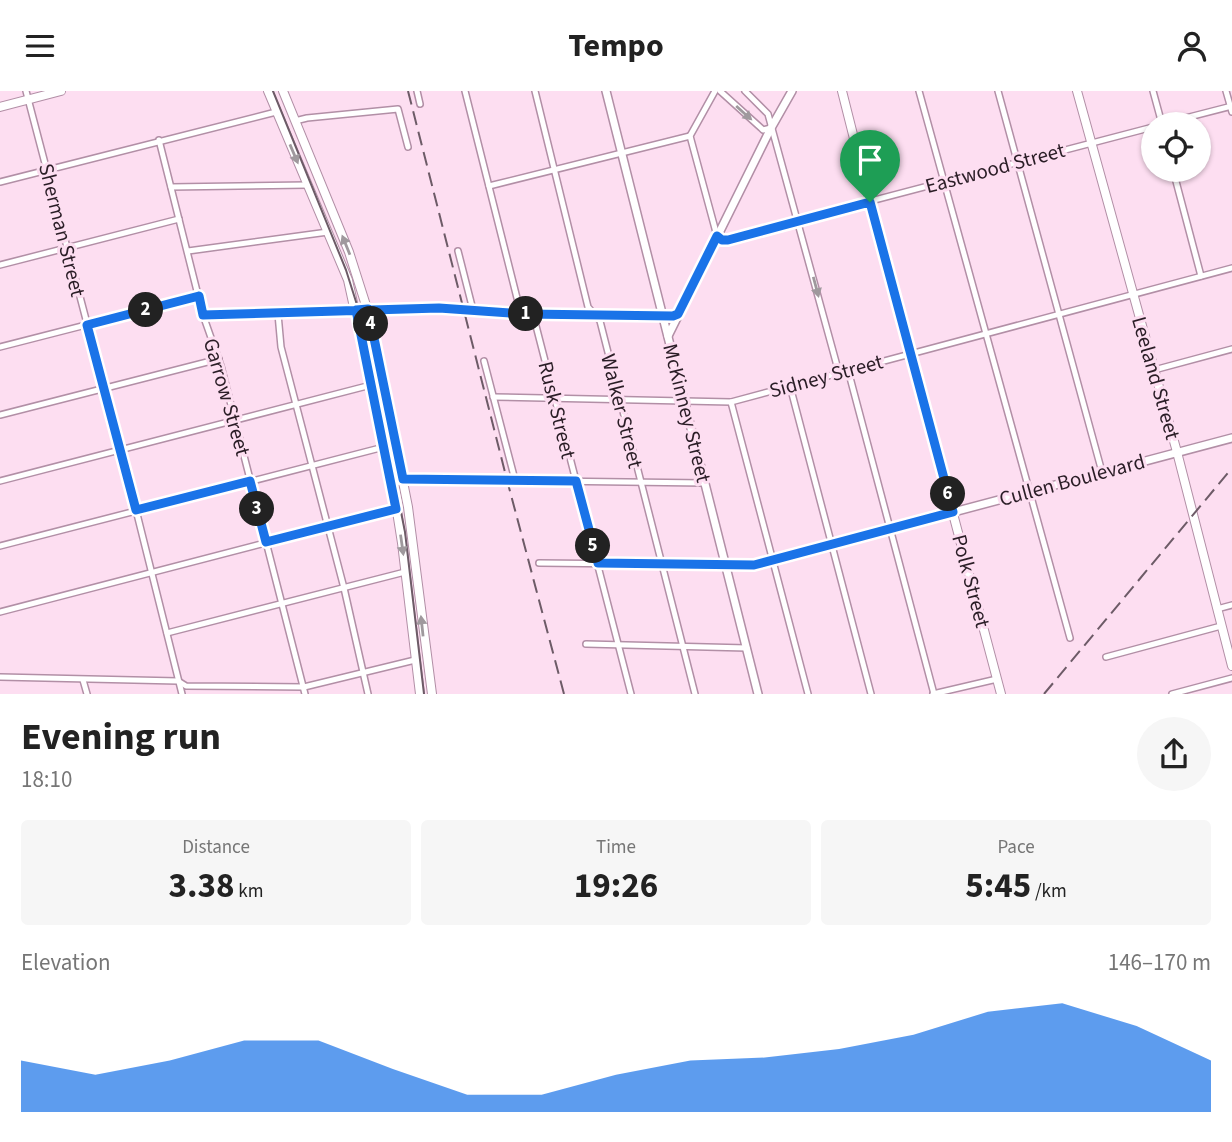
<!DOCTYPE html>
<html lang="en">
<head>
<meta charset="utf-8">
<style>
  :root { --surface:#fff; --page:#f6f6f6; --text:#222; --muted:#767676; --accent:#1a73e8 }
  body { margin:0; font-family:"Source Sans 3",sans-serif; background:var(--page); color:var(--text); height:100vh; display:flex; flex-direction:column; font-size:26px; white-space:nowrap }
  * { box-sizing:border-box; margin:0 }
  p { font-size:23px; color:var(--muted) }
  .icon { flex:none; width:38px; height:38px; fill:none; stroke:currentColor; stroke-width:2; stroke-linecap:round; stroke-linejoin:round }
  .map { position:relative; height:603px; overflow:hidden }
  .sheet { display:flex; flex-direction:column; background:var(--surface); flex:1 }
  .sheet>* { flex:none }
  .controls { position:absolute; left:1141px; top:21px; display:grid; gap:14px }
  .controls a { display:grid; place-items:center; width:70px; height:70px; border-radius:50%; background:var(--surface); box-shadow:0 2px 5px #0004; font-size:35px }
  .pin { position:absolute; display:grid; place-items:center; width:60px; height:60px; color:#fff; margin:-72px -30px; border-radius:50% 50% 50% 0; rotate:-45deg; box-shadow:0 0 7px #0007 }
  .pin .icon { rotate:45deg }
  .km { position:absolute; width:35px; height:35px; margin:-18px; border-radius:50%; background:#222; color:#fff; font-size:19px; line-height:35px; text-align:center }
  .round { display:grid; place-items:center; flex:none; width:74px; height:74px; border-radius:37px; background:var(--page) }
  .head { display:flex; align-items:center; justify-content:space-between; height:119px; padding:0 21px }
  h1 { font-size:38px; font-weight:700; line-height:52px }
  .metrics { display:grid; grid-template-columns:repeat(3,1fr); gap:10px; height:119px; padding:7px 21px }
  .metrics div { display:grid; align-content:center; border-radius:7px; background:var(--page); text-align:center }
  .metrics b { font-size:35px; font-weight:700 }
  .metrics small { font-size:19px; font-weight:400 }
  .metrics p { font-size:19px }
  .chart { height:196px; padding:14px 21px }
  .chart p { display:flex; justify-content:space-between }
  .chart svg { width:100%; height:126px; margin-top:7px; fill:var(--accent); opacity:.7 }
  header { display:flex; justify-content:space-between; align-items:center; height:91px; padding:0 21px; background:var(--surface); font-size:32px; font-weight:700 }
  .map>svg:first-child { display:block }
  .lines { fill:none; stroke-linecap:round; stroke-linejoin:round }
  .minor-casing { stroke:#b28fa6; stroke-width:8 }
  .tertiary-casing { stroke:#b28fa6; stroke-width:10 }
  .secondary-casing { stroke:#b28fa6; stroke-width:10 }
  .minor { stroke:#fff; stroke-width:5 }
  .tertiary { stroke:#fff; stroke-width:7 }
  .secondary { stroke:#fff; stroke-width:8 }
  .tram { stroke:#6d5b67; stroke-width:2 }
  .rail { stroke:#6d5b67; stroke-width:2; stroke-dasharray:14 7; stroke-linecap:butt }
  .oneway { fill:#9f999d }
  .route-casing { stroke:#fff; stroke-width:14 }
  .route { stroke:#1a73e8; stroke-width:9 }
  .labels { text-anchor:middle; stroke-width:6; stroke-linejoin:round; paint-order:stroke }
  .street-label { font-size:21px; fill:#2a1d26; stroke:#fddef1 }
</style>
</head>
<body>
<header><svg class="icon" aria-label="menu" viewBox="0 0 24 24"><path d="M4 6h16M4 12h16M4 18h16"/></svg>Tempo<svg class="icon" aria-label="person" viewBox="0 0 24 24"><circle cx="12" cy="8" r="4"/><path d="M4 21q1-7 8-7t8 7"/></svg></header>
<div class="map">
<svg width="1232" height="603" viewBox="0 0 1232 603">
  <rect width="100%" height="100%" fill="#fddef1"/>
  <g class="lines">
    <defs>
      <g id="minor">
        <path d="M26,0L136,419L182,603"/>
        <path d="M417,0L420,13"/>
        <path d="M465,0L519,215L535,231L631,603"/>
        <path d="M535,0L588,216L600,230L695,603"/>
        <path d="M715,0L690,45L717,145L722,149L1153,36"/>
        <path d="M720,0L761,37L763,39L771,37"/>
        <path d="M745,0L768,23L839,282"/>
        <path d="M919,0L1070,547"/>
        <path d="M998,0L1102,381"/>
        <path d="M1153,0L1162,33"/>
        <path d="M1226,0L1232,21"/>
        <path d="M295,30L307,27L398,18L408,56"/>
        <path d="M1162,33L1232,15"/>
        <path d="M159,49L203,224L221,275L305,603"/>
        <path d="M1173,79L1201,185"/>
        <path d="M0,91L276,21"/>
        <path d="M489,95L690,45"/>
        <path d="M171,96L307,94"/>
        <path d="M188,160L328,141"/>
        <path d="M458,160L473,219"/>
        <path d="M0,174L179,128"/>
        <path d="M278,223L281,256L344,497L368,603"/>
        <path d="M203,224L356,219"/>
        <path d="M0,256L199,205"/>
        <path d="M484,270L515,389"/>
        <path d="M848,279L934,603"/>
        <path d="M1154,279L1232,258"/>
        <path d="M790,295L871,603"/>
        <path d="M493,306L731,311L1232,177"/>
        <path d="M731,311L808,603"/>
        <path d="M0,324L219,268"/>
        <path d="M403,388L705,392"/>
        <path d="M0,390L371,294"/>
        <path d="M0,455L384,356"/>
        <path d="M539,472L726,474"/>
        <path d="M1217,518L1232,514"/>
        <path d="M0,521L396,418"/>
        <path d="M167,542L405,481"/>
        <path d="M586,553L747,557"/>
        <path d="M1106,566L1221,535"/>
        <path d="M0,586L178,590L186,595L304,596L415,569"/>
        <path d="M83,589L87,603"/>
        <path d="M933,603L997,588"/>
        <path d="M1172,603L1232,587"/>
      </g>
      <g id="tertiary">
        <path d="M606,0L758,603"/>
        <path d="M356,219L439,217L526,223L673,225L678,223"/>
        <path d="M668,245L771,37L792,0"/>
        <path d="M726,474H754L773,469L1232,347"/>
      </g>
      <g id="secondary">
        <path d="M268,0L348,189L392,389L402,452L420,603"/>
        <path d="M283,0L349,161L371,230L408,416L432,603"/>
        <path d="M842,0L870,111L1001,603"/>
        <path d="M1077,0L1177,361L1232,575"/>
        <path d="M0,16L61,0"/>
      </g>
    </defs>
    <use href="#minor" class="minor-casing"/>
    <use href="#tertiary" class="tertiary-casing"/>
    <use href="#secondary" class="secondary-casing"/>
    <use href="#minor" class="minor"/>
    <use href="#tertiary" class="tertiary"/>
    <use href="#secondary" class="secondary"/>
    <path class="tram" d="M273,0L346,179L364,236L405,441L424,603"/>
    <g class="rail">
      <path d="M408,0L507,389L564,603"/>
      <path d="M1044,603L1232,377"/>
    </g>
  </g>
  <defs><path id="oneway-solid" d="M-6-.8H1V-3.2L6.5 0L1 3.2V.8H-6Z" transform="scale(1.75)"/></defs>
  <g class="oneway">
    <use href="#oneway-solid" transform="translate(744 22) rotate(42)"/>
    <use href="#oneway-solid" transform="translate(294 63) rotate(67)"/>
    <use href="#oneway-solid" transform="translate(346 154) rotate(-112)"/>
    <use href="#oneway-solid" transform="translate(816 196) rotate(75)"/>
    <use href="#oneway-solid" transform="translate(402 454) rotate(82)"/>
    <use href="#oneway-solid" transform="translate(422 535) rotate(-96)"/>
  </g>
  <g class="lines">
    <defs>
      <path id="route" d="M870,111L728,149H722L717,145L678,223L673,225L526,223L439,217L203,224L199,205L87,234L136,419L250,390L266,451L396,418L356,219L368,218L403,388L576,390L598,472L754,474L953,421L870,111"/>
    </defs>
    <use href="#route" class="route-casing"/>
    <use href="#route" class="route"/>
  </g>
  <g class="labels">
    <g class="street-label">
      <text transform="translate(995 77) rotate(-15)" y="7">Eastwood Street</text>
      <text transform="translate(62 139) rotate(76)" y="7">Sherman Street</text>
      <text transform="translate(826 285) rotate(-15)" y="7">Sidney Street</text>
      <text transform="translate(1156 287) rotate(74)" y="7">Leeland Street</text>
      <text transform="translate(227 306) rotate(74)" y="7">Garrow Street</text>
      <text transform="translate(557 319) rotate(76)" y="7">Rusk Street</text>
      <text transform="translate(622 320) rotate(76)" y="7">Walker Street</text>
      <text transform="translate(687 322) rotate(76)" y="7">McKinney Street</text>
      <text transform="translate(1072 389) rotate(-15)" y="7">Cullen Boulevard</text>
      <text transform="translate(971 490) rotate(75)" y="7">Polk Street</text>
    </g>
  </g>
</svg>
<div class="controls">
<a><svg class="icon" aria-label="locate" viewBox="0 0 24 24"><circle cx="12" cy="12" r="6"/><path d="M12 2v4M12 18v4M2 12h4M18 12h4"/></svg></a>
</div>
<div class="pin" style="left:870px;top:111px;background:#1e9e55"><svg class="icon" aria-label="arrive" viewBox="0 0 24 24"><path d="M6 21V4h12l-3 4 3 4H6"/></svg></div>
<b class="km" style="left:526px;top:223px">1</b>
<b class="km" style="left:146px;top:219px">2</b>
<b class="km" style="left:257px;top:418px">3</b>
<b class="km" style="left:371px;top:233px">4</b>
<b class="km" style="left:593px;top:455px">5</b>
<b class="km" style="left:948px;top:403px">6</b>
</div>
<section class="sheet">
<div class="head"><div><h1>Evening run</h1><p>18:10</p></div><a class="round"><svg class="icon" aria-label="share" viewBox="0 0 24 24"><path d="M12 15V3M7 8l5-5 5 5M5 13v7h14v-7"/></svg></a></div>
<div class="metrics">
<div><p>Distance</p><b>3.38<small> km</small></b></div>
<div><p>Time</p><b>19:26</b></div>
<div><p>Pace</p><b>5:45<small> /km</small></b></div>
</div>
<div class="chart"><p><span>Elevation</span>146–170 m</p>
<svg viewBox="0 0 160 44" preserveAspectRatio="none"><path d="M0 44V26L10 31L20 26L30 19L40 19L50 29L60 38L70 38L80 31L90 26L100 25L110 22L120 17L130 9L140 6L150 14L160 26V44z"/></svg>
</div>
</section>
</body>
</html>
